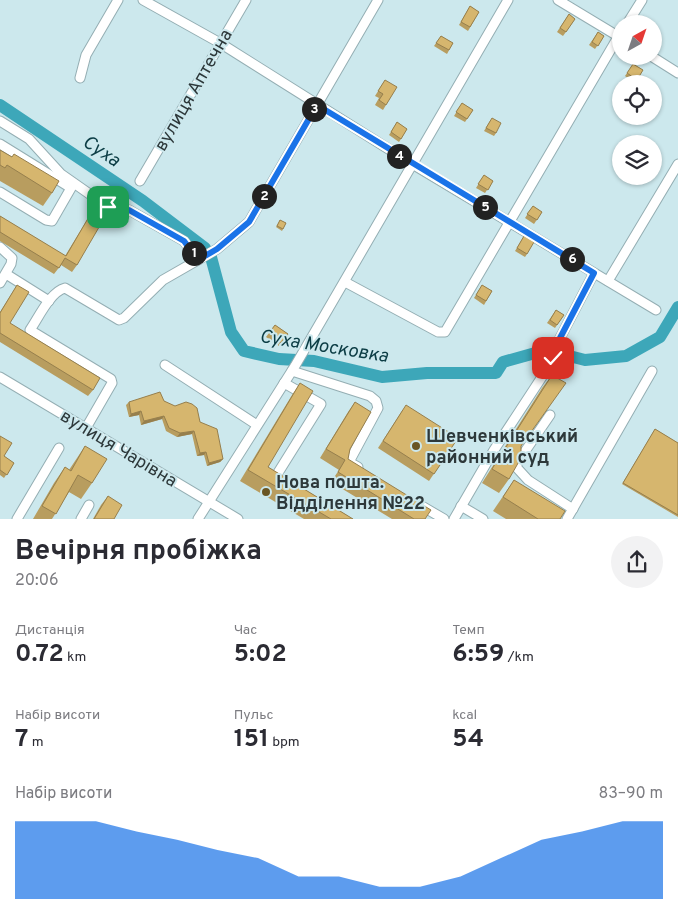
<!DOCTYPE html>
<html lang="uk">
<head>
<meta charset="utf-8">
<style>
  :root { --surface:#fff; --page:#f2f2f3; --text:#2b2b33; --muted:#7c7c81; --accent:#1a73e8 }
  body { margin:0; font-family:Overpass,sans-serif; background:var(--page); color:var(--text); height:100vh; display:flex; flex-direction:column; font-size:19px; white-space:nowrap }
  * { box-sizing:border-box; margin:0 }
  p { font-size:16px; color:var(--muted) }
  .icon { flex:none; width:28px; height:28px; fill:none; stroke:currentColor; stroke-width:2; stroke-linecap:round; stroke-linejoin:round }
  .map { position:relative; height:519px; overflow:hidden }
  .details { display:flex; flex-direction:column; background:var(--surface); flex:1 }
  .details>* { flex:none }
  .needle { width:32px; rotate:40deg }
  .fabs { position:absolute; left:612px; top:15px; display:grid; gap:10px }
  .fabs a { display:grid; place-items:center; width:50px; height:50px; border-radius:50%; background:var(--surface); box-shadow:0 1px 4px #0004; font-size:25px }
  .pin { position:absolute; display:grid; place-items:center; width:42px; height:42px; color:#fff; margin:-21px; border-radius:10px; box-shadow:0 2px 8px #0006 }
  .km { position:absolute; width:25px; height:25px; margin:-12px; border-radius:50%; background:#222; color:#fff; font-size:14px; line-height:25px; text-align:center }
  .round { display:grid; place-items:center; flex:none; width:52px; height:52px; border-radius:26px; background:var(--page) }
  .head { display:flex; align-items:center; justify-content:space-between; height:85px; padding:0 15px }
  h1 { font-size:28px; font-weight:700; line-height:38px }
  .figures { display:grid; grid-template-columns:repeat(3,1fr); gap:8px; height:85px; padding:5px 15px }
  .figures div { display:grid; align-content:center }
  .figures b { font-size:25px; font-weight:700 }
  .figures small { font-size:14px; font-weight:400 }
  .figures p { font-size:14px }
  .chart { height:140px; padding:10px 15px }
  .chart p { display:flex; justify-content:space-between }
  .chart svg { width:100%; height:90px; margin-top:5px; fill:var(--accent); opacity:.7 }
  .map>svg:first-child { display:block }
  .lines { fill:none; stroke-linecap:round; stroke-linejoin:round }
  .river { stroke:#3da7b9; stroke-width:12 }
  .minor-casing { stroke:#94aeb3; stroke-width:11 }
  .minor { stroke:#fff; stroke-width:9 }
  .wall { fill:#b89d5f }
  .shaded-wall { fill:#967f4d }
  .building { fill:#d6b66e; stroke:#967f4d }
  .route-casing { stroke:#fff; stroke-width:10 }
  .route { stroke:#1a73e8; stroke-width:6 }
  .poi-dot { fill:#695523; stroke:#cce8ed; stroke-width:2 }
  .labels { text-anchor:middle; stroke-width:4; stroke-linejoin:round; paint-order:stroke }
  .street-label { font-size:18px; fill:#2d383a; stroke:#cce8ed }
  .poi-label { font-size:18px; font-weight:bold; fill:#2d383a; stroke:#cce8ed; text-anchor:start }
  .water-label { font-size:19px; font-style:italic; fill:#0b3c44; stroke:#cce8ed }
</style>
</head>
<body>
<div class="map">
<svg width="678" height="519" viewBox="0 0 678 519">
  <rect width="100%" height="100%" fill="#cce8ed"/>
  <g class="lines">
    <g class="river">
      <path d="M0,105L143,201L205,248"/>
      <path d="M211,257L231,332L244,351L279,359L314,361L382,377L427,373H496L503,362L546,350L585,360L626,356L660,337L678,307"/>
    </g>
    <defs>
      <g id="minor">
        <path d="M143,0L220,43L414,165L656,310"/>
        <path d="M558,0L621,38"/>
        <path d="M627,24L642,0"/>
        <path d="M651,56L678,73"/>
        <path d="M80,78L86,55L118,0"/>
        <path d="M0,121L29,139L61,174L108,207L117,210H129L184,241L198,260"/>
        <path d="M0,144L71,188L52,221L46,220L0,192"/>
        <path d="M140,181L246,0"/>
        <path d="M0,247L12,258L11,264L0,283"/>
        <path d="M6,274L49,301"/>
        <path d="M608,281L678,164"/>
        <path d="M345,282L438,332H445L621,32"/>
        <path d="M165,365L257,425"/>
        <path d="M292,371L370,396L376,401L378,408L349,462L358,467"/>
        <path d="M0,377L238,519"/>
        <path d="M550,415L517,463V468L528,480L573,509"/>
        <path d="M86,428L112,383L111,379L30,330C39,317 50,292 65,288L114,317L119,320L124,318L163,280L217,249L249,222L378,0"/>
        <path d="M281,479L276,476L321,404L284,383"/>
        <path d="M420,505L444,519"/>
        <path d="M461,506L483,519"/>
        <path d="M17,519L59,448"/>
        <path d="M81,519L89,505"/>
        <path d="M198,519L295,366L508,0"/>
        <path d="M454,519L494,450L555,357L560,338L594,273"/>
        <path d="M567,519L652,371"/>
      </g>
    </defs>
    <use href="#minor" class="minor-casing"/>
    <use href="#minor" class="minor"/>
  </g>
  <g class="wall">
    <path d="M470,6L479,12L468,31L459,25Z"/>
    <path d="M569,14L575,19L563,36L557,32Z"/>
    <path d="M598,32L604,36L595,49L589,45Z"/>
    <path d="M441,36L453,43L447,54L434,46Z"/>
    <path d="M633,64L643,70L635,83L625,76Z"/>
    <path d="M385,80L386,105L383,110L375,105L379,98L375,96Z"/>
    <path d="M462,103L473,110L465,122L454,116Z"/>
    <path d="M490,121L496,133L494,136L484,131Z"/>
    <path d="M397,122L407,129L399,142L389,135Z"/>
    <path d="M0,150L52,193L43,206L0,181Z"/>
    <path d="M484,175L493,181L485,193L476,188Z"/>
    <path d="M533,206L542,212L534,224L525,218Z"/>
    <path d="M90,215L77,265L72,272L61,265L54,274L0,241V216L65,256Z"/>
    <path d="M280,220L286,223L282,231L276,227Z"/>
    <path d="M524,236L527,254L525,257L515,251Z"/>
    <path d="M17,285L10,323L93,390L88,396L0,342V312Z"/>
    <path d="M482,285L492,291L484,305L474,298Z"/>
    <path d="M556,310L564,315L555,328L547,323Z"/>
    <path d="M275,325L288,334L279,346L266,337Z"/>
    <path d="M552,375L521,446L509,479L499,493L482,483L542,388Z"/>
    <path d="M300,383L268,467L353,519H304L240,481L292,395Z"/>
    <path d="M164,401L200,422L223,459L220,462L207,466L204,455L197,456L192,434L177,437L166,431L162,419L141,425L139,415L129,417L126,405L129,402Z"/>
    <path d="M355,402L350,449L348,459L425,519H392L331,482L339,470L320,458L348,412Z"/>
    <path d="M402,411L458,438L429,481L378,448Z"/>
    <path d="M655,429L678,443V517L622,484Z"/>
    <path d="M0,436L4,456L14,463L4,478L0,475Z"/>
    <path d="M85,446L92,483L81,499L69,492L52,519H33L54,483L65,467L69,470Z"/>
    <path d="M514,480L560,519H506L493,511Z"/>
    <path d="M108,496L114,519H93L101,505Z"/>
  </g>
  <g class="shaded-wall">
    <path d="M141,411L139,415L129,417L131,414Z"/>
    <path d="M164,416L162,419L141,425L144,421Z"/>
    <path d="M194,431L192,434L177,437L180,433Z"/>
    <path d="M206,452L204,455L197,456L200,453Z"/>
    <path d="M223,459L220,462L207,466L209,463Z"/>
  </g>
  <g class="building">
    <path d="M470,6L479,12L470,27L461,22Z"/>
    <path d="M569,14L575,19L566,32L560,28Z"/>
    <path d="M598,32L604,36L598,46L592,42Z"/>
    <path d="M441,36L453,43L449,50L436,43Z"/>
    <path d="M633,64L643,70L637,80L627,73Z"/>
    <path d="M385,80L397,87L386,105L379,100L383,94L378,91Z"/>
    <path d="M462,103L473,110L467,119L456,112Z"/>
    <path d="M492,118L501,123L496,133L486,128Z"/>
    <path d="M397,122L407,129L401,139L391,132Z"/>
    <path d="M0,150L12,157L14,154L59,181L52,193L7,165L5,168L0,165Z"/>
    <path d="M484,175L493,181L488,190L478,184Z"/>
    <path d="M533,206L542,212L537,220L527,214Z"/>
    <path d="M90,215L102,222L77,265L65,258L59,268L0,232V216L66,256Z"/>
    <path d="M280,220L286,223L283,229L277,226Z"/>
    <path d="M524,236L534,242L527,254L517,248Z"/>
    <path d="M17,285L29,292L10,323L100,378L93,390L0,333V313Z"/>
    <path d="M482,285L492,291L486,301L476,295Z"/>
    <path d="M556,310L564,315L557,325L550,320Z"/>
    <path d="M275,325L288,334L281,343L269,333Z"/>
    <path d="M552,375L566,383L521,446V458L509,479L492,469Z"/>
    <path d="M300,383L313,391L268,467L353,519H331L248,470Z"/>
    <path d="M160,392L164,401L175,406L186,402L192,404L197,408L200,422L217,429L223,459L209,463L206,452L200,453L194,431L180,433L169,428L164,416L144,421L141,411L131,414L129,402Z"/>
    <path d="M355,402L371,412L350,449L348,459L431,510L425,519H414L338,472L345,460L326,449Z"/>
    <path d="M406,405L458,438L434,474L383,441Z"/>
    <path d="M655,429L678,443V515L623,483Z"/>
    <path d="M0,436L12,443L4,456L14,463L7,475L0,470Z"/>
    <path d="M85,446L107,459L92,483L78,475L56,514L42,506L65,467L71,471Z"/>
    <path d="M514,480L565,511L560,519H538L503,497Z"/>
    <path d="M108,496L122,505L114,519H94Z"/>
  </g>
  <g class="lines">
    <defs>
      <path id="route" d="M108,207L117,210H129L184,241L198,260L217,249L249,222L317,105L594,273L560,338L553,358"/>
    </defs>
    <use href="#route" class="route-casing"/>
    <use href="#route" class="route"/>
  </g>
  <g class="poi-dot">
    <circle cx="416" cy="446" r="5"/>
    <circle cx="266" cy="492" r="5"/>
  </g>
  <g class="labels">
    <g class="street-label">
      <text transform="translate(193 90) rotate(-60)" y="6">вулиця Аптечна</text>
      <text transform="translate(119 448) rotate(31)" y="6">вулиця Чарівна</text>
    </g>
    <g class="poi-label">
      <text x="426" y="442">Шевченківський<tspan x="426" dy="21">районний суд</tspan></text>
      <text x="276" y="488">Нова пошта.<tspan x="276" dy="21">Відділення №22</tspan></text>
    </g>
    <g class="water-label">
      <text transform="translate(102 150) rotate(34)" y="7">Суха</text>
      <text transform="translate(324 345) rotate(9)" y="7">Суха Московка</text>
    </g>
  </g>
</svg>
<div class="fabs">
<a><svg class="needle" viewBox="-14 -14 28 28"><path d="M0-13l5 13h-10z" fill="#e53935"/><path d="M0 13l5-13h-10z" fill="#7c7c81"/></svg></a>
<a><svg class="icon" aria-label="locate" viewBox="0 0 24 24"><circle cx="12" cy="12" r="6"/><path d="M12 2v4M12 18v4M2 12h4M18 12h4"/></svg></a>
<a><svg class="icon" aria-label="layers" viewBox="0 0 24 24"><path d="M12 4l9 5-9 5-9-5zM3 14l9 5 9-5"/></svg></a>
</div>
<div class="pin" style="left:108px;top:207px;background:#1e9e55"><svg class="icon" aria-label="arrive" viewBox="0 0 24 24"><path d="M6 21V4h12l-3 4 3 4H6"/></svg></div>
<div class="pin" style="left:553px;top:358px;background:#d93025"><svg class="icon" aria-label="check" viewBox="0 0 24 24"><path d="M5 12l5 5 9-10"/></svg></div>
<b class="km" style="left:194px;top:253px">1</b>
<b class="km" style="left:264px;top:196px">2</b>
<b class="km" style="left:314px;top:109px">3</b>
<b class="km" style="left:399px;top:156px">4</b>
<b class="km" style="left:485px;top:207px">5</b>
<b class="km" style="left:572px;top:259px">6</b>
</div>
<section class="details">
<div class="head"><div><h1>Вечірня пробіжка</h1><p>20:06</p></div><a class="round"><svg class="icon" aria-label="share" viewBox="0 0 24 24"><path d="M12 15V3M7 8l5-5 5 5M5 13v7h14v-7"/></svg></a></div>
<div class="figures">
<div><p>Дистанція</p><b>0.72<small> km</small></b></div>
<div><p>Час</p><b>5:02</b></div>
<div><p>Темп</p><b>6:59<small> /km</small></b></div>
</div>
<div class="figures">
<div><p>Набір висоти</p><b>7<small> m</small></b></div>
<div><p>Пульс</p><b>151<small> bpm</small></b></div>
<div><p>kcal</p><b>54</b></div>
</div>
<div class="chart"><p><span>Набір висоти</span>83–90 m</p>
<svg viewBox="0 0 160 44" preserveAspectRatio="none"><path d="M0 44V6L10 6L20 6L30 11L40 15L50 20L60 24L70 33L80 33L90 38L100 38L110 33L120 24L130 15L140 11L150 6L160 6V44z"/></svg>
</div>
</section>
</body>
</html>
